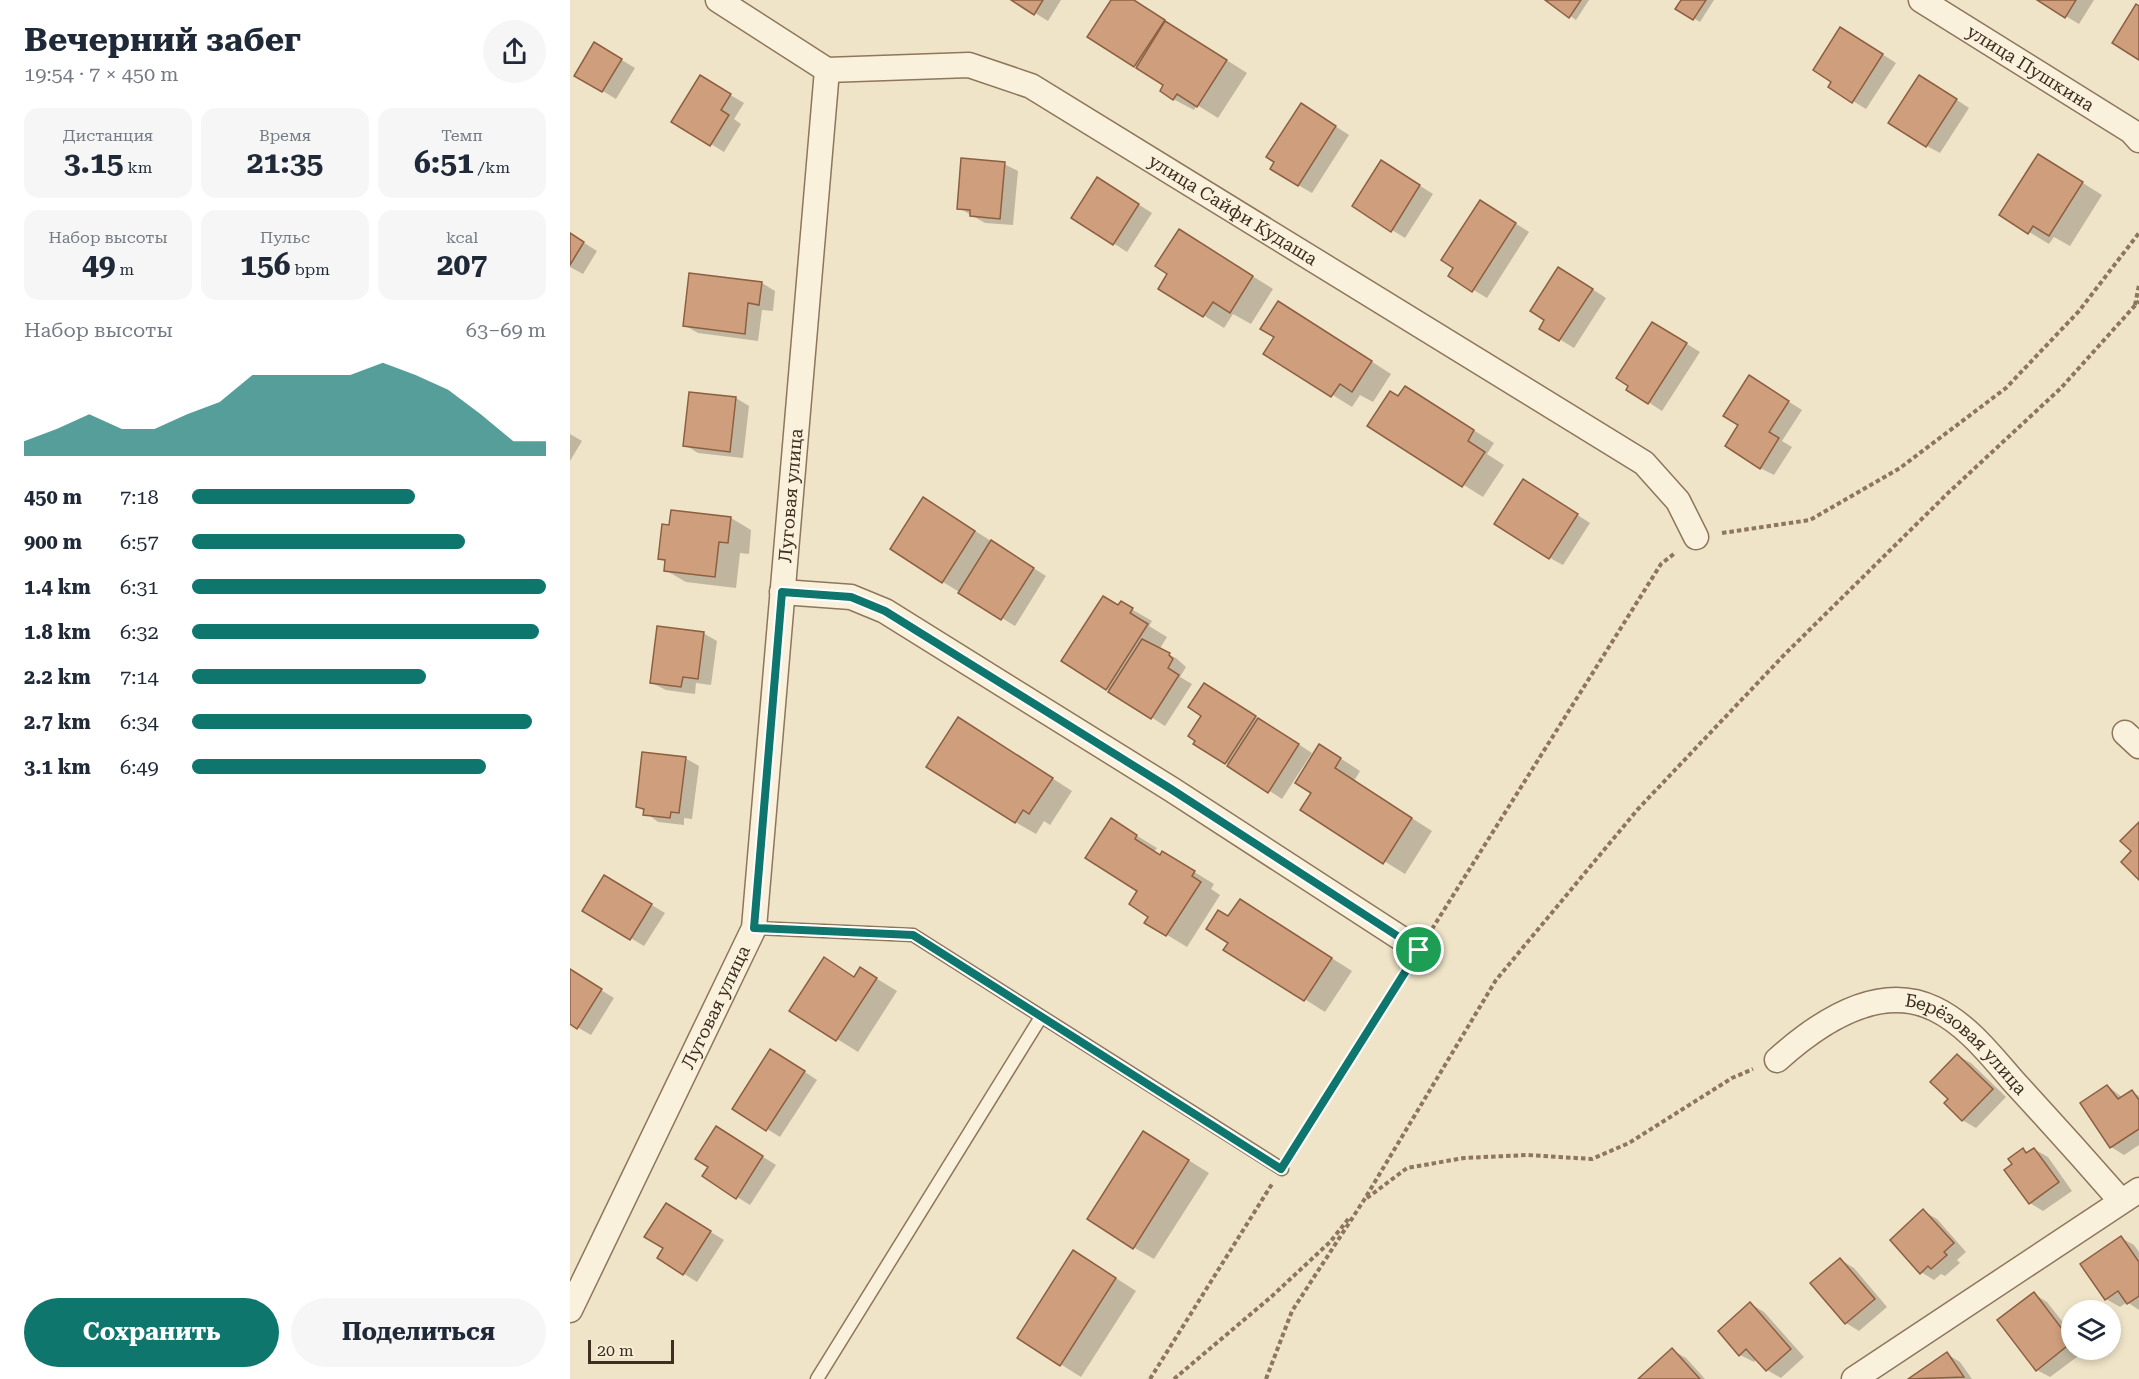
<!DOCTYPE html>
<html lang="ru">
<head>
<meta charset="utf-8">
<style>
  :root { --surface:#fff; --page:#f6f6f7; --text:#1f2937; --muted:#747a83; --accent:#0f766e }
  body { margin:0; font-family:"Roboto Serif",serif; background:var(--page); color:var(--text); height:100vh; display:flex; flex-direction:column; font-size:22px; white-space:nowrap }
  * { box-sizing:border-box; margin:0 }
  p { font-size:20px; color:var(--muted) }
  .icon { flex:none; width:33px; height:33px; fill:none; stroke:currentColor; stroke-width:2; stroke-linecap:round; stroke-linejoin:round }
  .map { position:relative; flex:1; overflow:hidden }
  .details { display:flex; flex-direction:column; background:var(--surface); width:570px }
  .details>* { flex:none }
  .controls { position:absolute; left:1491px; top:1300px; display:grid; gap:12px }
  .controls a { display:grid; place-items:center; width:60px; height:60px; border-radius:50%; background:var(--surface); box-shadow:0 3px 9px #0003; font-size:30px }
  .scale { position:absolute; left:18px; bottom:15px; width:86px; box-sizing:border-box; padding-left:6px; border:3px solid #3d2e20; border-top:0; font-size:16px; line-height:21px; white-space:nowrap; color:#3d2e20; -webkit-text-stroke:4px #f7eed8; paint-order:stroke }
  .pin { position:absolute; display:grid; place-items:center; width:51px; height:51px; color:#fff; margin:-26px; border:3px solid #fff; border-radius:50%; box-shadow:0 2px 6px #0007 }
  .round { display:grid; place-items:center; flex:none; width:63px; height:63px; border-radius:32px; background:var(--page) }
  .headline { display:flex; align-items:center; justify-content:space-between; height:102px; padding:0 24px }
  h1 { font-size:33px; font-weight:700; line-height:45px }
  .metrics { display:grid; grid-template-columns:repeat(3,1fr); gap:9px; height:102px; padding:6px 24px }
  .metrics div { display:grid; align-content:center; border-radius:15px; background:var(--page); text-align:center }
  .metrics b { font-size:30px; font-weight:700 }
  .metrics small { font-size:16px; font-weight:400 }
  .metrics p { font-size:16px }
  .chart { height:168px; padding:12px 24px }
  .chart p { display:flex; justify-content:space-between }
  .chart svg { width:100%; height:108px; margin-top:6px; fill:var(--accent); opacity:.7 }
  .primary-button { display:flex; gap:12px; margin-top:auto; padding:12px 24px }
  .primary-button a { flex:1; height:69px; border-radius:36px; background:var(--accent); color:#fff; font-size:24px; font-weight:700; line-height:69px; text-align:center }
  .primary-button a+a { background:var(--page); color:var(--text) }
  ul { padding:0 24px; list-style:none; font-size:20px }
  li { display:grid; grid-template-columns:96px 72px 1fr; align-items:center; height:45px }
  li i { height:15px; border-radius:8px; background:var(--accent) }
  main { display:flex; flex:1; min-height:0 }
  .map>svg:first-child { display:block }
  .shadow { fill:#0003 }
  .building { fill:#cf9f7d; stroke:#8d5f41; stroke-width:1.5 }
  .lines { fill:none; stroke-linecap:round; stroke-linejoin:round }
  .service-casing { stroke:#8d765c; stroke-width:15 }
  .minor-casing { stroke:#8d765c; stroke-width:27 }
  .path { stroke:#8d765c; stroke-width:4; stroke-dasharray:4.5 3; stroke-linecap:butt }
  .service { stroke:#faf1dc; stroke-width:12 }
  .minor { stroke:#faf1dc; stroke-width:24 }
  .route-casing { stroke:#fff; stroke-width:12 }
  .route { stroke:#0f766e; stroke-width:8 }
  .labels { text-anchor:middle; stroke-width:5; stroke-linejoin:round; paint-order:stroke }
  .street-label { font-size:18px; fill:#3d2e20; stroke:#f7eed8 }
</style>
</head>
<body>
<main>
<section class="details">
<div class="headline"><div><h1>Вечерний забег</h1><p>19:54 · 7 × 450 m</p></div><a class="round"><svg class="icon" aria-label="share" viewBox="0 0 24 24"><path d="M12 15V3M7 8l5-5 5 5M5 13v7h14v-7"/></svg></a></div>
<div class="metrics">
<div><p>Дистанция</p><b>3.15<small> km</small></b></div>
<div><p>Время</p><b>21:35</b></div>
<div><p>Темп</p><b>6:51<small> /km</small></b></div>
</div>
<div class="metrics">
<div><p>Набор высоты</p><b>49<small> m</small></b></div>
<div><p>Пульс</p><b>156<small> bpm</small></b></div>
<div><p>kcal</p><b>207</b></div>
</div>
<div class="chart"><p><span>Набор высоты</span>63–69 m</p>
<svg viewBox="0 0 160 44" preserveAspectRatio="none"><path d="M0 44V38L10 33L20 27L30 33L40 33L50 27L60 22L70 11L80 11L90 11L100 11L110 6L120 11L130 17L140 27L150 38L160 38V44z"/></svg>
</div>
<ul>
<li><b>450 m</b>7:18<i style="width:63%"></i></li>
<li><b>900 m</b>6:57<i style="width:77%"></i></li>
<li><b>1.4 km</b>6:31<i style="width:100%"></i></li>
<li><b>1.8 km</b>6:32<i style="width:98%"></i></li>
<li><b>2.2 km</b>7:14<i style="width:66%"></i></li>
<li><b>2.7 km</b>6:34<i style="width:96%"></i></li>
<li><b>3.1 km</b>6:49<i style="width:83%"></i></li>
</ul>
<div class="primary-button"><a>Сохранить</a><a>Поделиться</a></div>
</section>
<div class="map">
<svg width="1569" height="1379" viewBox="0 0 1569 1379">
  <rect width="100%" height="100%" fill="#f0e4c8"/>
  <g class="shadow">
    <path d="M444,0H491L478,21Z"/>
    <path d="M542,0H562L677,73L648,118L627,105L624,110L603,99L596,85L519,37Z"/>
    <path d="M977,0H1019L1006,20Z"/>
    <path d="M1112,0H1144L1130,22L1107,8Z"/>
    <path d="M1469,0H1524L1509,24Z"/>
    <path d="M1284,36L1326,63L1296,109L1260,87Z"/>
    <path d="M25,44L65,68L46,99L6,75Z"/>
    <path d="M130,77L174,103L164,119L171,124L154,152L103,121Z"/>
    <path d="M1363,84L1399,108L1370,153L1357,146Z"/>
    <path d="M745,113L779,135L742,193L728,185L706,161Z"/>
    <path d="M434,164L448,171L443,225L415,223L389,208Z"/>
    <path d="M1489,168L1532,195L1500,246L1484,237L1479,244L1431,215Z"/>
    <path d="M825,170L863,194L835,238L822,230Z"/>
    <path d="M541,187L582,213L557,252L503,217Z"/>
    <path d="M924,210L959,232L917,298L880,276Z"/>
    <path d="M0,234L27,251L13,274L0,267Z"/>
    <path d="M630,243L703,289L681,324L663,314L654,328L590,288Z"/>
    <path d="M1002,276L1036,298L1004,348L971,328Z"/>
    <path d="M192,283L205,291L203,311L192,310L188,341L128,333L114,325Z"/>
    <path d="M729,315L821,374L803,402L790,395L782,407L695,353Z"/>
    <path d="M1096,331L1130,352L1092,411L1058,389Z"/>
    <path d="M1192,385L1232,410L1212,441L1222,447L1204,475L1190,468Z"/>
    <path d="M120,393L166,398L179,406L173,458L128,453L115,445Z"/>
    <path d="M829,398L856,400L924,443L917,454L934,465L913,497L799,426Z"/>
    <path d="M0,434L12,441L0,461Z"/>
    <path d="M967,489L1020,523L993,565L980,558Z"/>
    <path d="M374,511L476,576L445,626L373,582Z"/>
    <path d="M161,518L181,530L179,554L170,553L166,588L116,582L95,570L96,562L89,558L100,526Z"/>
    <path d="M551,603L582,621L579,626L597,637L589,650L606,658L616,667L610,677L622,684L595,726L493,661Z"/>
    <path d="M133,633L147,641L141,685L126,683L125,694L96,690L82,683Z"/>
    <path d="M648,692L742,753L712,799L625,743Z"/>
    <path d="M409,731L502,791L480,825L474,821L466,834L445,822Z"/>
    <path d="M115,758L129,766L122,819L114,818V825L88,822L67,806Z"/>
    <path d="M770,758L790,771L784,781L862,831L835,874L732,810Z"/>
    <path d="M561,832L587,848L584,852L591,856L613,865L644,884L641,889L650,895L617,947L576,922L580,916L569,890Z"/>
    <path d="M35,877L95,913L74,946L14,910Z"/>
    <path d="M691,913L782,971L755,1012L655,949L660,942L659,918Z"/>
    <path d="M291,969L327,991L288,1052L222,1011L275,971L285,978Z"/>
    <path d="M0,971L44,998L21,1035L0,1023Z"/>
    <path d="M1388,1056L1401,1063L1436,1097L1406,1128L1392,1120L1380,1099Z"/>
    <path d="M214,1058L247,1080L210,1137L197,1129Z"/>
    <path d="M1538,1086L1553,1098L1562,1092L1569,1096V1145L1554,1155L1541,1147Z"/>
    <path d="M160,1136L206,1165L180,1205L167,1197L140,1167Z"/>
    <path d="M594,1145L639,1173L584,1259L563,1247Z"/>
    <path d="M1464,1149L1478,1157L1502,1191L1473,1211L1460,1203L1444,1164L1453,1150L1459,1153Z"/>
    <path d="M1353,1211L1367,1219L1396,1252L1387,1260L1390,1263L1375,1276L1371,1274L1364,1280L1351,1272Z"/>
    <path d="M109,1213L154,1240L127,1282L89,1258Z"/>
    <path d="M1551,1238L1564,1245L1569,1252V1310L1557,1302L1550,1307L1536,1299L1512,1264Z"/>
    <path d="M1271,1260L1284,1268L1317,1307L1289,1331L1276,1323Z"/>
    <path d="M524,1264L566,1291L511,1377L449,1338Z"/>
    <path d="M1464,1294L1477,1302L1502,1334V1350L1515,1351L1480,1377L1467,1370Z"/>
    <path d="M1181,1304L1194,1312L1234,1357L1211,1378L1197,1370L1187,1359L1184,1362L1170,1355Z"/>
    <path d="M1102,1350L1116,1358L1135,1379H1070Z"/>
    <path d="M1377,1354L1390,1362L1402,1379H1340Z"/>
  </g>
  <g class="building">
    <path d="M441,0H473L464,15Z"/>
    <path d="M541,0H564L595,20L564,67L517,37Z"/>
    <path d="M975,0H1011L999,18Z"/>
    <path d="M1111,0H1136L1123,20L1105,9Z"/>
    <path d="M1467,0H1506L1495,18Z"/>
    <path d="M1566,4L1569,6V60L1542,43Z"/>
    <path d="M595,21L657,60L627,107L607,94L603,100L590,91L593,85L566,68Z"/>
    <path d="M1270,27L1313,54L1282,103L1258,87L1261,82L1243,70Z"/>
    <path d="M24,42L52,59L32,92L4,76Z"/>
    <path d="M130,75L161,94L151,110L159,115L140,146L101,122Z"/>
    <path d="M1349,75L1387,99L1356,147L1318,123Z"/>
    <path d="M731,103L766,126L728,186L700,169L704,162L696,157Z"/>
    <path d="M1468,154L1513,182L1479,236L1463,226L1458,234L1429,215Z"/>
    <path d="M391,158L435,162L430,219L400,216V210L387,209Z"/>
    <path d="M811,160L850,185L821,232L782,206Z"/>
    <path d="M527,177L569,204L543,245L501,218Z"/>
    <path d="M910,200L946,223L902,292L878,276L883,268L871,260Z"/>
    <path d="M609,229L683,276L660,313L643,302L633,317L588,289L597,274L585,266Z"/>
    <path d="M0,233L14,242L0,265Z"/>
    <path d="M988,267L1023,289L989,341L969,329L974,320L960,311Z"/>
    <path d="M119,273L192,282L189,305L178,303L175,334L113,326Z"/>
    <path d="M708,301L802,361L782,392L770,384L761,397L693,354L704,337L690,329Z"/>
    <path d="M1082,322L1117,343L1078,404L1056,390L1058,386L1046,378Z"/>
    <path d="M1179,375L1219,401L1199,432L1209,438L1190,469L1155,446L1168,425L1153,416Z"/>
    <path d="M835,386L904,430L898,441L915,452L892,487L797,426L820,391L828,396Z"/>
    <path d="M119,392L166,397L160,452L113,446Z"/>
    <path d="M953,479L1008,514L979,559L924,524Z"/>
    <path d="M353,497L405,531L372,583L320,549Z"/>
    <path d="M101,510L161,517L158,543L149,542L145,577L94,571L95,560L88,559L92,524L99,525Z"/>
    <path d="M421,540L464,568L431,620L388,593Z"/>
    <path d="M533,596L548,605L551,601L563,608L560,613L578,624L536,690L491,661Z"/>
    <path d="M87,626L134,632L128,679L113,677L111,687L80,683Z"/>
    <path d="M572,639L600,653L599,655L603,659L598,668L609,675L581,719L538,692Z"/>
    <path d="M634,683L686,716L655,764L623,744L625,741L618,736L631,716L618,707Z"/>
    <path d="M388,717L483,778L459,814L453,810L445,823L356,767Z"/>
    <path d="M688,718L729,744L698,793L657,766Z"/>
    <path d="M749,744L771,758L765,768L842,818L813,864L730,810L741,793L725,783Z"/>
    <path d="M72,752L116,757L109,813L101,812L100,818L73,815L74,809L66,807Z"/>
    <path d="M541,818L567,835L565,839L590,855L592,851L625,871L622,876L631,882L596,936L574,923L578,917L559,904L567,891L515,858Z"/>
    <path d="M1569,822V880L1551,862L1561,851L1550,841Z"/>
    <path d="M34,875L82,904L60,940L12,911Z"/>
    <path d="M670,899L762,958L734,1001L653,950L658,943L636,929L648,910L658,916Z"/>
    <path d="M254,957L284,977L290,967L307,978L266,1041L219,1011Z"/>
    <path d="M0,969L32,989L7,1029L0,1024Z"/>
    <path d="M200,1049L235,1071L196,1131L162,1109Z"/>
    <path d="M1387,1054L1423,1089L1392,1121L1374,1103L1378,1099L1360,1082Z"/>
    <path d="M1537,1085L1548,1099L1562,1090L1569,1100V1129L1540,1148L1510,1103Z"/>
    <path d="M146,1126L193,1156L166,1199L132,1176L138,1167L125,1159Z"/>
    <path d="M573,1131L619,1160L563,1249L517,1219Z"/>
    <path d="M1453,1148L1456,1153L1464,1148L1489,1182L1459,1204L1434,1170L1442,1164L1438,1159Z"/>
    <path d="M96,1203L141,1231L113,1275L87,1258L93,1248L74,1237Z"/>
    <path d="M1353,1209L1384,1243L1374,1252L1377,1255L1361,1269L1358,1266L1350,1274L1320,1240Z"/>
    <path d="M1551,1236L1569,1262V1296L1557,1304L1548,1291L1535,1300L1510,1264Z"/>
    <path d="M503,1250L546,1278L490,1366L447,1338Z"/>
    <path d="M1270,1258L1305,1299L1275,1324L1240,1283Z"/>
    <path d="M1464,1292L1502,1342L1466,1371L1427,1320Z"/>
    <path d="M1180,1302L1221,1349L1196,1371L1176,1349L1169,1356L1148,1331Z"/>
    <path d="M1102,1348L1130,1379H1068Z"/>
    <path d="M1377,1352L1394,1377L1338,1379Z"/>
  </g>
  <g class="lines">
    <defs>
      <g id="service">
        <path d="M184,928L343,935L712,1169"/>
        <path d="M247,1379L471,1017"/>
      </g>
      <g id="minor">
        <path id="s1" d="M148,0L257,70L399,65L461,86L1074,463L1108,501L1126,537"/>
        <path id="s2" d="M1351,0L1561,131L1569,140"/>
        <path d="M212,592L281,597L315,611L601,789L849,950"/>
        <path d="M1555,733L1569,746"/>
        <path id="s3" d="M1207,1060C1248,1023 1308,981 1365,1009C1398,1025 1422,1057 1445,1083C1481,1122 1516,1161 1551,1201"/>
        <path id="s4" d="M0,1310L184,928L257,70"/>
        <path d="M1284,1379L1569,1190"/>
      </g>
    </defs>
    <use href="#service" class="service-casing"/>
    <use href="#minor" class="minor-casing"/>
    <g class="path">
      <path d="M1565,305L1569,285"/>
      <path d="M1152,533L1240,520L1330,468L1436,388L1509,311L1569,233"/>
      <path d="M862,929L1091,564L1105,553"/>
      <path d="M722,1152L836,971"/>
      <path d="M797,1198L837,1168L894,1158L957,1155L1022,1159L1059,1143L1162,1078L1183,1069"/>
      <path d="M580,1379L702,1184"/>
      <path d="M604,1379L701,1297L760,1242L780,1217"/>
      <path d="M696,1379L722,1311L794,1200L926,980L1068,809L1215,654L1378,493L1491,388L1569,301"/>
    </g>
    <use href="#service" class="service"/>
    <use href="#minor" class="minor"/>
  </g>
  <g class="lines">
    <defs>
      <path id="route" d="M212,592L281,597L315,611L601,789L849,950L711,1169L343,935L184,928Z"/>
    </defs>
    <use href="#route" class="route-casing"/>
    <use href="#route" class="route"/>
  </g>
  <g class="labels">
    <g class="street-label">
      <text dy="6" stroke="none"><textPath href="#s2" startOffset="129">улица Пушкина</textPath></text>
      <text dy="6" stroke="none"><textPath href="#s1" startOffset="574">улица Сайфи Кудаша</textPath></text>
      <text dy="6" stroke="none"><textPath href="#s4" startOffset="858">Луговая улица</textPath></text>
      <text dy="6" stroke="none"><textPath href="#s4" startOffset="336">Луговая улица</textPath></text>
      <text dy="6" stroke="none"><textPath href="#s3" startOffset="222">Берёзовая улица</textPath></text>
    </g>
  </g>
</svg>
<div class="controls">
<a><svg class="icon" aria-label="layers" viewBox="0 0 24 24"><path d="M12 4l9 5-9 5-9-5zM3 14l9 5 9-5"/></svg></a>
</div>
<div class="scale">20 m</div>
<div class="pin" style="left:849px;top:950px;background:#1e9e55"><svg class="icon" aria-label="arrive" viewBox="0 0 24 24"><path d="M6 21V4h12l-3 4 3 4H6"/></svg></div>
</div>
</main>
</body>
</html>
